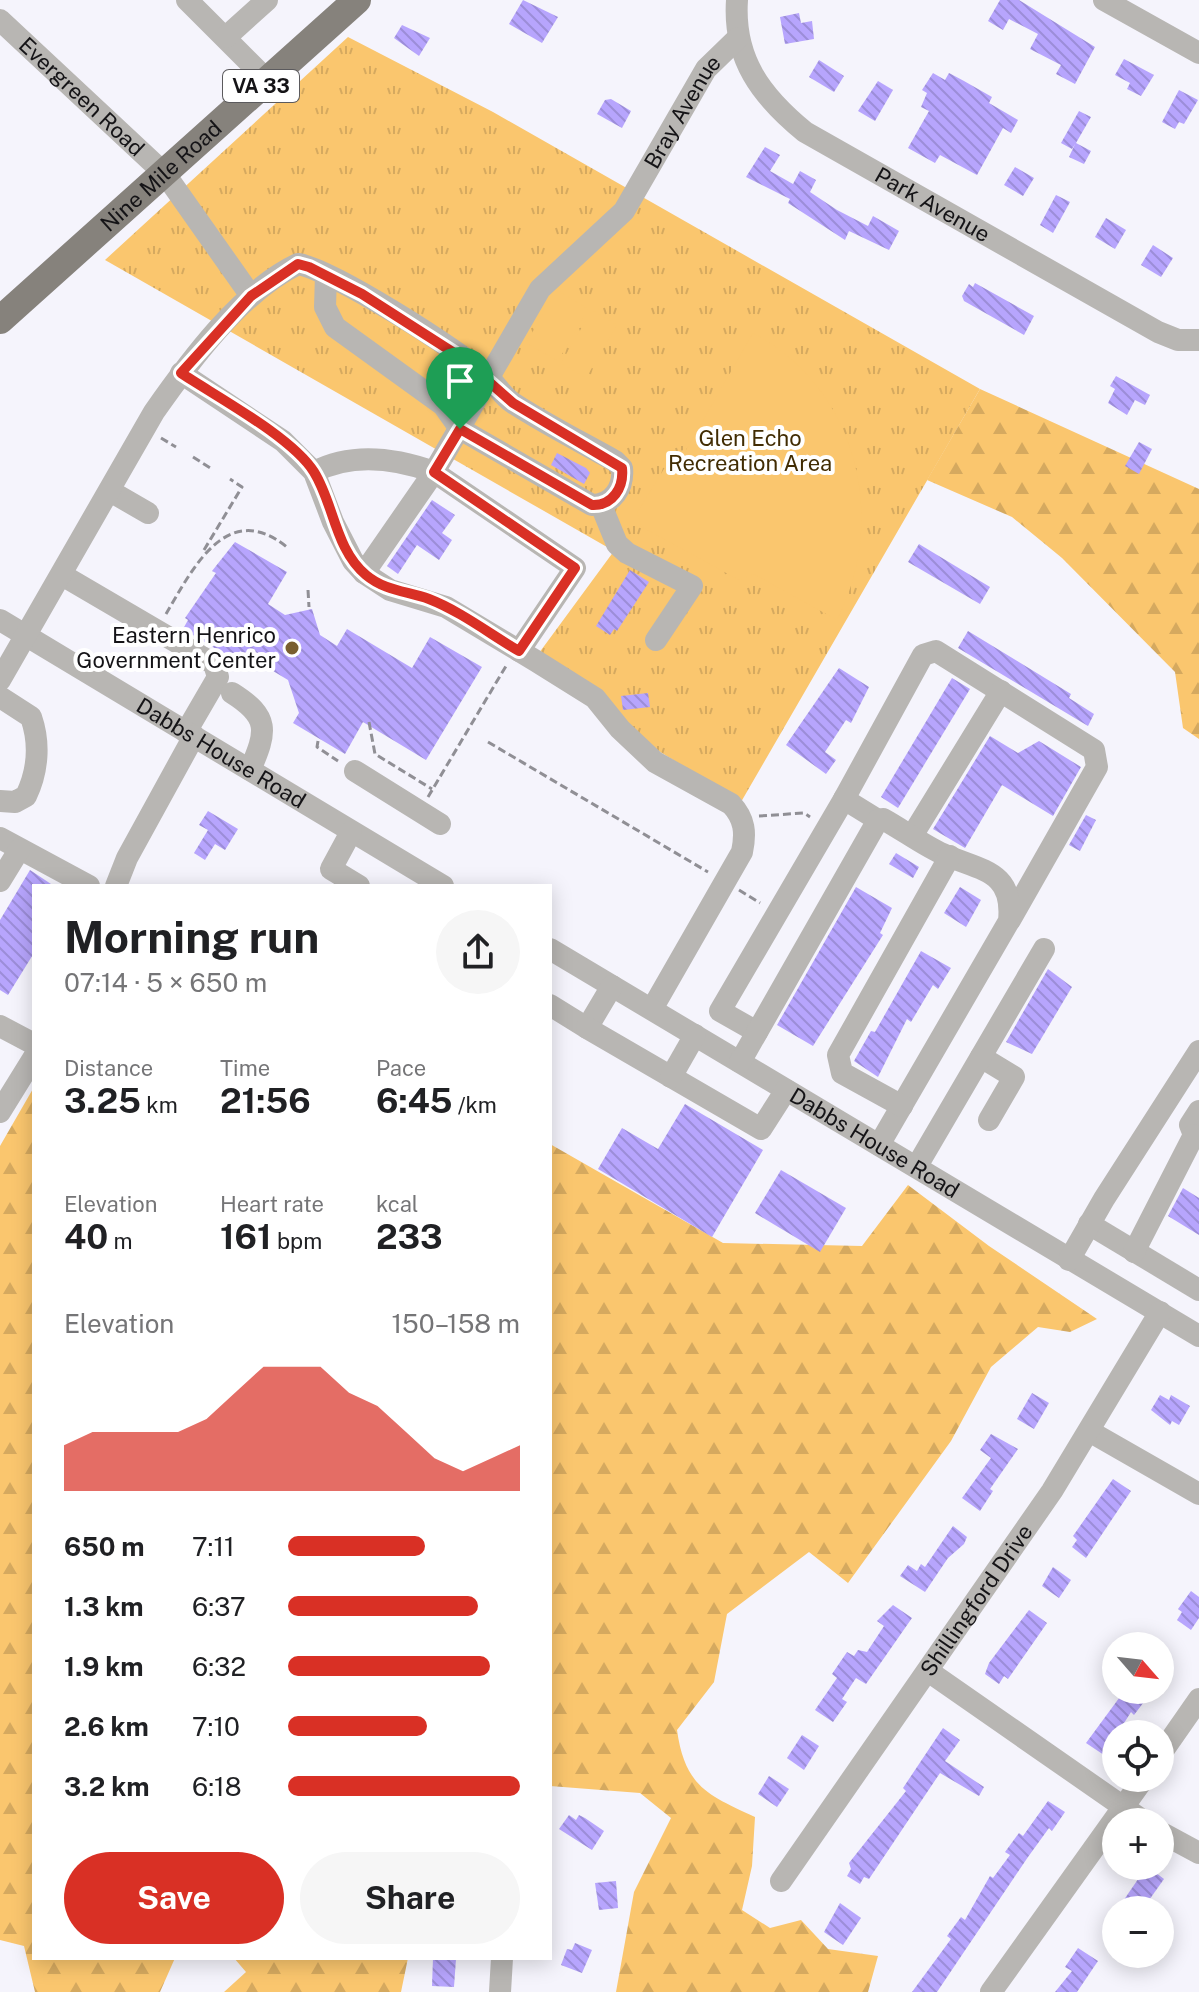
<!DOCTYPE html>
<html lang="en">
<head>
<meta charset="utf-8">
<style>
  :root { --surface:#fff; --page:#f6f6f6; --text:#202124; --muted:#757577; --accent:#d93025 }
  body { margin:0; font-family:"Public Sans",sans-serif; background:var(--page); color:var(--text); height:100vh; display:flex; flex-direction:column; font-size:30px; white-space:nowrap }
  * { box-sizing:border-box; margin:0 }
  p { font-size:26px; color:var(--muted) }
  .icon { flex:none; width:44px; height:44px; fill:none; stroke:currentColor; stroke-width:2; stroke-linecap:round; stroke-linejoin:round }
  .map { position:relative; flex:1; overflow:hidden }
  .panel { position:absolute; left:32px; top:884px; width:520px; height:1076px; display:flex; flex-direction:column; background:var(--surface); border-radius:0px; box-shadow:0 4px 20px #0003 }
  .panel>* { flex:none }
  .needle { width:52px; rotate:118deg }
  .controls { position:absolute; left:1102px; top:1632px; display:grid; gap:16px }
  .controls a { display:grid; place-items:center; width:72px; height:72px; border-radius:50%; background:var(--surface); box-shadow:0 4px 20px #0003; font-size:40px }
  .pin { position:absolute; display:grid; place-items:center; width:68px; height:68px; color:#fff; margin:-82px -34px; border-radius:50% 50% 50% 0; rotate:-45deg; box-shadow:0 0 8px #0007 }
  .pin .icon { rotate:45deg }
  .round { display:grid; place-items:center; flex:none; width:84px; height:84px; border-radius:42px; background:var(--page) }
  .head { display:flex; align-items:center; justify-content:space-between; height:136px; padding:0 32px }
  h1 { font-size:44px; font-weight:700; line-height:60px }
  .metrics { display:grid; grid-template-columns:repeat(3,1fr); gap:12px; height:136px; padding:8px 32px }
  .metrics div { display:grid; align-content:center }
  .metrics b { font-size:34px; font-weight:700 }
  .metrics small { font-size:22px; font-weight:400 }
  .metrics p { font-size:22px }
  .chart { height:224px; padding:16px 32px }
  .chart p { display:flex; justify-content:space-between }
  .chart svg { width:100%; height:144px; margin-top:8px; fill:var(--accent); opacity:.7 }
  .action { display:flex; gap:16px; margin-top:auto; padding:16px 32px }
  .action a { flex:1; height:92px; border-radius:48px; background:var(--accent); color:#fff; font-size:32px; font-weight:700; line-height:92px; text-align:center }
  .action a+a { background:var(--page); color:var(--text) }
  ul { padding:0 32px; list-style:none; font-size:26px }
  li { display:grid; grid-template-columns:128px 96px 1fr; align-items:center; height:60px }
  li i { height:20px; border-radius:10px; background:var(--accent) }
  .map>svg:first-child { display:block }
  .grass { fill:url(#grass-tufts) }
  .forest { fill:url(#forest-firs) }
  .pitch { fill:#fac66e }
  .building { fill:url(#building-back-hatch) }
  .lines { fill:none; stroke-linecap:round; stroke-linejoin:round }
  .path { stroke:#908f95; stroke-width:3; stroke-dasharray:8 4; stroke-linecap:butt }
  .minor { stroke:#b8b6b3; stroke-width:22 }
  .major { stroke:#86827c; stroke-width:28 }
  .route-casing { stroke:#fff; stroke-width:16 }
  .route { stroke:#d93025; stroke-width:10 }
  .poi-dot { fill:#795e30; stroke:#fff; stroke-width:3 }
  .labels { text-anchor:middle; stroke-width:8; stroke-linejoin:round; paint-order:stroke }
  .shield { fill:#fff; stroke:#5b5a5d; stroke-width:2 }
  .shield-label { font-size:20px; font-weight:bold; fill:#151417 }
  .street-label { font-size:22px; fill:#151417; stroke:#fff }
  .park-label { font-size:22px; fill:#412c03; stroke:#fff }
  .poi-label { font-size:22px; fill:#151417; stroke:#fff; text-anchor:end }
</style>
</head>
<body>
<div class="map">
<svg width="1199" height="1992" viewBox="0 0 1199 1992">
  <defs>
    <pattern id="grass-tufts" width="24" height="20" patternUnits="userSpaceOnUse" patternTransform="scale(2)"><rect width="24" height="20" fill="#fac66e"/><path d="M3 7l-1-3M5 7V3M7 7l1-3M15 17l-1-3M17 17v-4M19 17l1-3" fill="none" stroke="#d5a95f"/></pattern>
    <pattern id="forest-firs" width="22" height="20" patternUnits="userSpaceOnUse" patternTransform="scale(2)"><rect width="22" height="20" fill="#fac66e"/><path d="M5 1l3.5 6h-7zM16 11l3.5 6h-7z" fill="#d5a95f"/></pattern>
    <pattern id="building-back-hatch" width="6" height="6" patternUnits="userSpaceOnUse" patternTransform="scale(2)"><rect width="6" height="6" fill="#b7a5fd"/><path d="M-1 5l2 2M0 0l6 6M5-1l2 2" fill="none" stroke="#9c8dd8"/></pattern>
  </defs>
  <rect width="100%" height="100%" fill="#f5f4fc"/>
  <path class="grass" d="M348,37L493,112L980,389L741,802L649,745L539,653L614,551L105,260Z"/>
  <g class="forest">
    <path d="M980,389L1199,489V739L1183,728L1175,672L1062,558L1012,517L927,480Z"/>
    <path d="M34,1087V1958H175L160,1992H35L24,1946L0,1940V1146Z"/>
    <path d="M550,1144L723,1243L862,1246L908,1185L989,1246L1097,1319L1070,1332L1038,1327L991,1367L951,1441L848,1583L809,1552L727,1614L714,1682L677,1730C685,1787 708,1795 755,1817L752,1866L742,1910L770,1928L801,1920L828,1949L878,1956L868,1992H616L634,1892L671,1818L640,1793L550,1786Z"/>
    <path d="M234,1958H408L401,1992H224L246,1972Z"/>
  </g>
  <g class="pitch">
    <path d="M557,290L588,309L558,361L526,343Z"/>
    <path d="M592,310L617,325L586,378L561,363Z"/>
    <path d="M753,333C857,388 889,518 837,620L754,574L739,580L642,527L637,513L675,451L686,450Z"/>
  </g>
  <g class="building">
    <path d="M523,0L558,17L542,43L509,24Z"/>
    <path d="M1000,0H1019L1095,47L1075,84L1056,74L1061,65L1030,49L1038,34L1009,19L1003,30L988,21Z"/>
    <path d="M799,13L801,23L812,21L814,39L785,44L780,17Z"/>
    <path d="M402,25L430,38L419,56L394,38Z"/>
    <path d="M1124,59L1154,75L1141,96L1127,89L1130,83L1115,75Z"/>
    <path d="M819,60L844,76L834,92L809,77Z"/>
    <path d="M933,73L945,80L949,73L964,81L992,97L989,103L1018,120L1011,133L1003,128L977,175L940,155L935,163L908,148L929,111L921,107L927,93L922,90Z"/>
    <path d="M878,81L893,90L875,121L858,111Z"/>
    <path d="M1179,90L1198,100L1184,124L1179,122L1175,129L1162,122Z"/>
    <path d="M611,99L631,111L622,128L597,114L605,100Z"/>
    <path d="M1079,111L1091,117L1076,143L1091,151L1084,164L1069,157L1075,144L1072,149L1061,143Z"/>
    <path d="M765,147L780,155L770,171L793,184L800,171L816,180L810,192L837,210L868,226L873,216L899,231L889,250L849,231L845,240L788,203L790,199L746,177Z"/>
    <path d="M1015,167L1034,178L1023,196L1004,185Z"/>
    <path d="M1056,195L1070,202L1053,233L1040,225Z"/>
    <path d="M1106,218L1126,230L1115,249L1095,237Z"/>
    <path d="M1153,245L1173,258L1161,277L1141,265Z"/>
    <path d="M975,283L1034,316L1024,335L964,301L962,296L969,284L973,287Z"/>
    <path d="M1116,376L1150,395L1145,405L1135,400L1127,415L1108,403L1115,389L1110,386Z"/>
    <path d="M1139,442L1152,449L1139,474L1125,466Z"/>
    <path d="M557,453L586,468L590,473L584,484L551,465Z"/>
    <path d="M432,500L455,515L442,533L452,540L439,560L417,545L398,574L387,566Z"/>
    <path d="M235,542L287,572L268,604L285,615L312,609L320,635L337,646L347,629L412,668L430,637L482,667L426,760L363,722L345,754L293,723L299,713L288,680L240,651L232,665L221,652L183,629L188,620L185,618L216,573L212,571Z"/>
    <path d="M919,544L990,587L980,604L908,562Z"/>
    <path d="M630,570L649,582L617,631L614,629L610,635L596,626Z"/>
    <path d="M968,631L1071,694L1069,698L1094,714L1088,726L958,648Z"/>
    <path d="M839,668L869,687L851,723L846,720L825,752L836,760L826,774L786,745Z"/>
    <path d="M952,678L970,689L898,808L881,797Z"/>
    <path d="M648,693L650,707L623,710L621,696Z"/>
    <path d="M990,736L1018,753L1039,741L1081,767L1053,816L1002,785L965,848L933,829Z"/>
    <path d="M208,811L238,829L225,850L215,844L205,860L194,853L208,830L199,825Z"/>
    <path d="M1086,815L1096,820L1080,851L1069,845Z"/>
    <path d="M896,853L919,867L913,878L889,864Z"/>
    <path d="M30,870L54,886H34V953L8,995L0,990V920Z"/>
    <path d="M856,887L892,908L880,933L883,935L813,1046L777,1025Z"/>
    <path d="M960,887L981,900L966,927L944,913Z"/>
    <path d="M921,951L951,968L938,989L933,985L911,1022L907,1019L878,1077L854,1061L871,1031L875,1032Z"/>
    <path d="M1048,969L1072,987L1032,1054L1006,1042Z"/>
    <path d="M685,1104L763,1150L712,1237L598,1169L622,1128L658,1149Z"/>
    <path d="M781,1170L846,1208L820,1252L755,1213Z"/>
    <path d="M1183,1188L1199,1198V1235L1168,1216Z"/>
    <path d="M1032,1393L1049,1403L1034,1429L1017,1419Z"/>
    <path d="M1160,1395L1169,1400L1171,1395L1190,1406L1179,1425L1172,1421L1170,1425L1151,1410Z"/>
    <path d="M991,1434L1018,1449L990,1489L993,1491L980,1511L962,1498L991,1458L980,1450Z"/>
    <path d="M1113,1479L1131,1491L1086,1558L1072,1547L1077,1540L1073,1536Z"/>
    <path d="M953,1526L967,1537L964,1544L948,1558L925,1592L900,1576L908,1565L917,1571L921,1564L925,1567Z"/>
    <path d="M1053,1567L1071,1580L1059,1598L1042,1586Z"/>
    <path d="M1191,1591L1199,1597V1618L1191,1630L1177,1620L1182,1612L1178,1609Z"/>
    <path d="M893,1605L912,1618L866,1684L856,1678L842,1699L847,1702L833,1722L815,1710L837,1678L832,1674L847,1652L854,1656L858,1650L867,1652L884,1626L877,1621Z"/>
    <path d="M1029,1610L1047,1623L1008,1679L1004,1676L999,1684L985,1674L989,1663Z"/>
    <path d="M1125,1690H1153L1134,1715L1131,1712L1104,1755L1086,1743Z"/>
    <path d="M943,1728L960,1740L945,1761L984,1787L979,1796L940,1773L869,1879L864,1877L860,1884L847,1876L851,1869L849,1863L906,1791L903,1788Z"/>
    <path d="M802,1735L819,1746L804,1770L787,1758Z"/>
    <path d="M769,1776L789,1789L777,1807L758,1794Z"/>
    <path d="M1048,1801L1065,1812L1052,1831L1049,1828L1028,1857L937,1992H912L951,1939L947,1936L961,1917L965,1920L990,1876L993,1878L1010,1855L1005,1852L1019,1833L1023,1836Z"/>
    <path d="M569,1815L576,1820L579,1815L585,1818L604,1831L592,1850L559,1829Z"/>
    <path d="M1147,1866L1164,1879L1142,1910H1117Z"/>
    <path d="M616,1881L618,1908L599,1910L595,1883Z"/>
    <path d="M840,1903L861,1918L843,1945L824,1932Z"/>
    <path d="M575,1943L592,1950L582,1973L561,1965L567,1949L572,1950Z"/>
    <path d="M1078,1948L1098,1961L1077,1992H1055L1072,1971L1065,1967Z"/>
    <path d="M433,1958L456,1959L454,1987L432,1986Z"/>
  </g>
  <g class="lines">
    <g class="path">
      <path d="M161,438L176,447"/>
      <path d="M193,457L212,469"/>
      <path d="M204,550L242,487L230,479"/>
      <path d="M308,590L309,607"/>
      <path d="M166,614C192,570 227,497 288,548"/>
      <path d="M369,722L375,754L432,789"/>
      <path d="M318,741L317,747L338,761"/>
      <path d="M488,742L708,872"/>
      <path d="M428,797L506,666"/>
      <path d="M759,816L804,813L810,817"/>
      <path d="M739,890L760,903"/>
    </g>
    <g class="minor">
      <path d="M187,0L267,80"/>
      <path id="s1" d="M737,0C733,59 761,96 805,132L1158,332L1178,340H1199"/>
      <path d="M1104,0L1199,53"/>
      <path id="s2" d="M0,20L165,174L251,296"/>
      <path d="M226,37L267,0"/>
      <path d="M181,373L283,441L314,472L333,522L353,561L364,573L390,590L446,607L536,661L595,698L620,729L655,762L731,804C745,819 746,833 742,852L652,1009"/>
      <path d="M314,472C352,452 395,458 434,472L364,573"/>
      <path d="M110,491L148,513"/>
      <path d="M601,505L617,544L627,553L692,586L656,640"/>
      <path d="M62,575L214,664L218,677L186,732"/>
      <path id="s3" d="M0,620L443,886"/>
      <path id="s4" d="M519,651L575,568L434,472L540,289L624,211L706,69L738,38"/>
      <path d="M0,680L154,412C189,362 241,291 298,264C331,269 461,351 488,377C497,385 502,396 513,403C545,424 581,442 615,461L622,468C624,487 613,505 592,505L460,429L443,405L335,327L325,307L326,275"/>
      <path d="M232,693C270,717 267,731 250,770"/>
      <path d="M0,697L31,717C40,743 38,771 26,796L15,802L0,801"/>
      <path d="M355,771L440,824"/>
      <path d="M844,799L923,655L936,651L1094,750L1097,767L1010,920"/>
      <path d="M351,832L331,869L359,886"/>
      <path d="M912,836L1001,691"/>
      <path d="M0,838L89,886"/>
      <path d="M0,881L19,850"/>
      <path d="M116,886L127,858L194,736"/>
      <path id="s5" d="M550,949L1199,1336"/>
      <path d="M550,1005L587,1028L612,986"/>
      <path d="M0,1026L34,1044"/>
      <path d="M587,1028L761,1129L786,1090"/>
      <path d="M757,1032L720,1011L844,799L878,820"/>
      <path d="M981,1057L1014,1077L989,1120"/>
      <path d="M740,1062L878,820L883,819C903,830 923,845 943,854C981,871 1014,870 1009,921L879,1145"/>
      <path d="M671,1077L695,1035"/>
      <path d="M902,1106L842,1073L838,1055L950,856"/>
      <path d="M1199,1111L1190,1125L1194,1135L1199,1138"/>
      <path d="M0,1112L34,1057"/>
      <path d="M917,1166L1044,949"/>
      <path d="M1089,1224L1199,1290"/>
      <path d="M1134,1252L1194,1135"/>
      <path d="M1069,1260L1104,1199L1199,1051"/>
      <path d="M1089,1431L1199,1494"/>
      <path d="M928,1671L1145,1822"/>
      <path d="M1160,1755L1199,1699"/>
      <path d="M1160,1832L1199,1853"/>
      <path id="s6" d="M781,1881L1052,1491L1160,1312"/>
      <path d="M500,1992L502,1958"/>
      <path d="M991,1992L1144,1778"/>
    </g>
    <path class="major" id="s7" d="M0,320L357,0"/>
  </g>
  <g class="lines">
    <defs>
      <path id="route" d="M298,264L309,267L362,294L462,358L513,403L622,468C624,487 613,506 592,505L460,429L434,472L575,568L519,651C490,634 460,611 429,599C407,591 385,591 366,575C335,549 334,504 314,472C292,437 217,397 181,373L251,296Z"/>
    </defs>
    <use href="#route" class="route-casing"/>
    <use href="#route" class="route"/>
  </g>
  <circle class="poi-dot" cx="292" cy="648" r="8"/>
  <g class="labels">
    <rect class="shield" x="223" y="70" width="76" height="32" rx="6"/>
    <g class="shield-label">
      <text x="261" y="93">VA 33</text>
    </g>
    <g class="street-label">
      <text dy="8" stroke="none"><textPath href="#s2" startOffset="112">Evergreen Road</textPath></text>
      <text dy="8" stroke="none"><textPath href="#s4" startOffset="712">Bray Avenue</textPath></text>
      <text dy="8" stroke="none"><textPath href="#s7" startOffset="216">Nine Mile Road</textPath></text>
      <text dy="8" stroke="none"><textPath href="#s1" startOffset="302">Park Avenue</textPath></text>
      <text dy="8" stroke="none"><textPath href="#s3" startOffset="258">Dabbs House Road</textPath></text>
      <text dy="8" stroke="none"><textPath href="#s5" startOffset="378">Dabbs House Road</textPath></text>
      <text dy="8" stroke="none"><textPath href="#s6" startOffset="342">Shillingford Drive</textPath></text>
    </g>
    <g class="park-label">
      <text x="750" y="446">Glen Echo<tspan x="750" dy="25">Recreation Area</tspan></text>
    </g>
    <g class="poi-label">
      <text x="276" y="643">Eastern Henrico<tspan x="276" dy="25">Government Center</tspan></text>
    </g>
  </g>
</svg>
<div class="controls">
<a><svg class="needle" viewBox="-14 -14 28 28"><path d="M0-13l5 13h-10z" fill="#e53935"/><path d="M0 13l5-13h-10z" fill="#757577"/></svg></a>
<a><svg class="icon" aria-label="locate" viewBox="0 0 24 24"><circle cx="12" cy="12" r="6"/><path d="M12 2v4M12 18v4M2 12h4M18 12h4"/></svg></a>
<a>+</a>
<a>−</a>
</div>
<div class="pin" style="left:460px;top:429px;background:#1e9e55"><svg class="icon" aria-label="arrive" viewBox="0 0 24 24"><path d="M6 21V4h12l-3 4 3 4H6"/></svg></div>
<section class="panel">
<div class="head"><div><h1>Morning run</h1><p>07:14 · 5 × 650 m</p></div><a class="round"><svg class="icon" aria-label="share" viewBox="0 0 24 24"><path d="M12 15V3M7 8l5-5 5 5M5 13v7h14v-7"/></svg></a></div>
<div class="metrics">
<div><p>Distance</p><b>3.25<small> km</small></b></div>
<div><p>Time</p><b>21:56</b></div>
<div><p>Pace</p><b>6:45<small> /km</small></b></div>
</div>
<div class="metrics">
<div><p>Elevation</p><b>40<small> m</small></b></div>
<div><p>Heart rate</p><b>161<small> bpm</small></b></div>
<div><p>kcal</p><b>233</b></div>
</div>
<div class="chart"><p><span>Elevation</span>150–158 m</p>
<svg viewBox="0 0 160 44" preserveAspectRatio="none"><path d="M0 44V30L10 26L20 26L30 26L40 26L50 22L60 14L70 6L80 6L90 6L100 14L110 18L120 26L130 34L140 38L150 34L160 30V44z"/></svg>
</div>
<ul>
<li><b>650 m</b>7:11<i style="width:59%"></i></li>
<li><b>1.3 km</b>6:37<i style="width:82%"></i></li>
<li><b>1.9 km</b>6:32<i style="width:87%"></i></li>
<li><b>2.6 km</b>7:10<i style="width:60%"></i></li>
<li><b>3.2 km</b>6:18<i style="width:100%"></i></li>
</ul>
<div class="action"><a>Save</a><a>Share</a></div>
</section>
</div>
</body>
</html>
